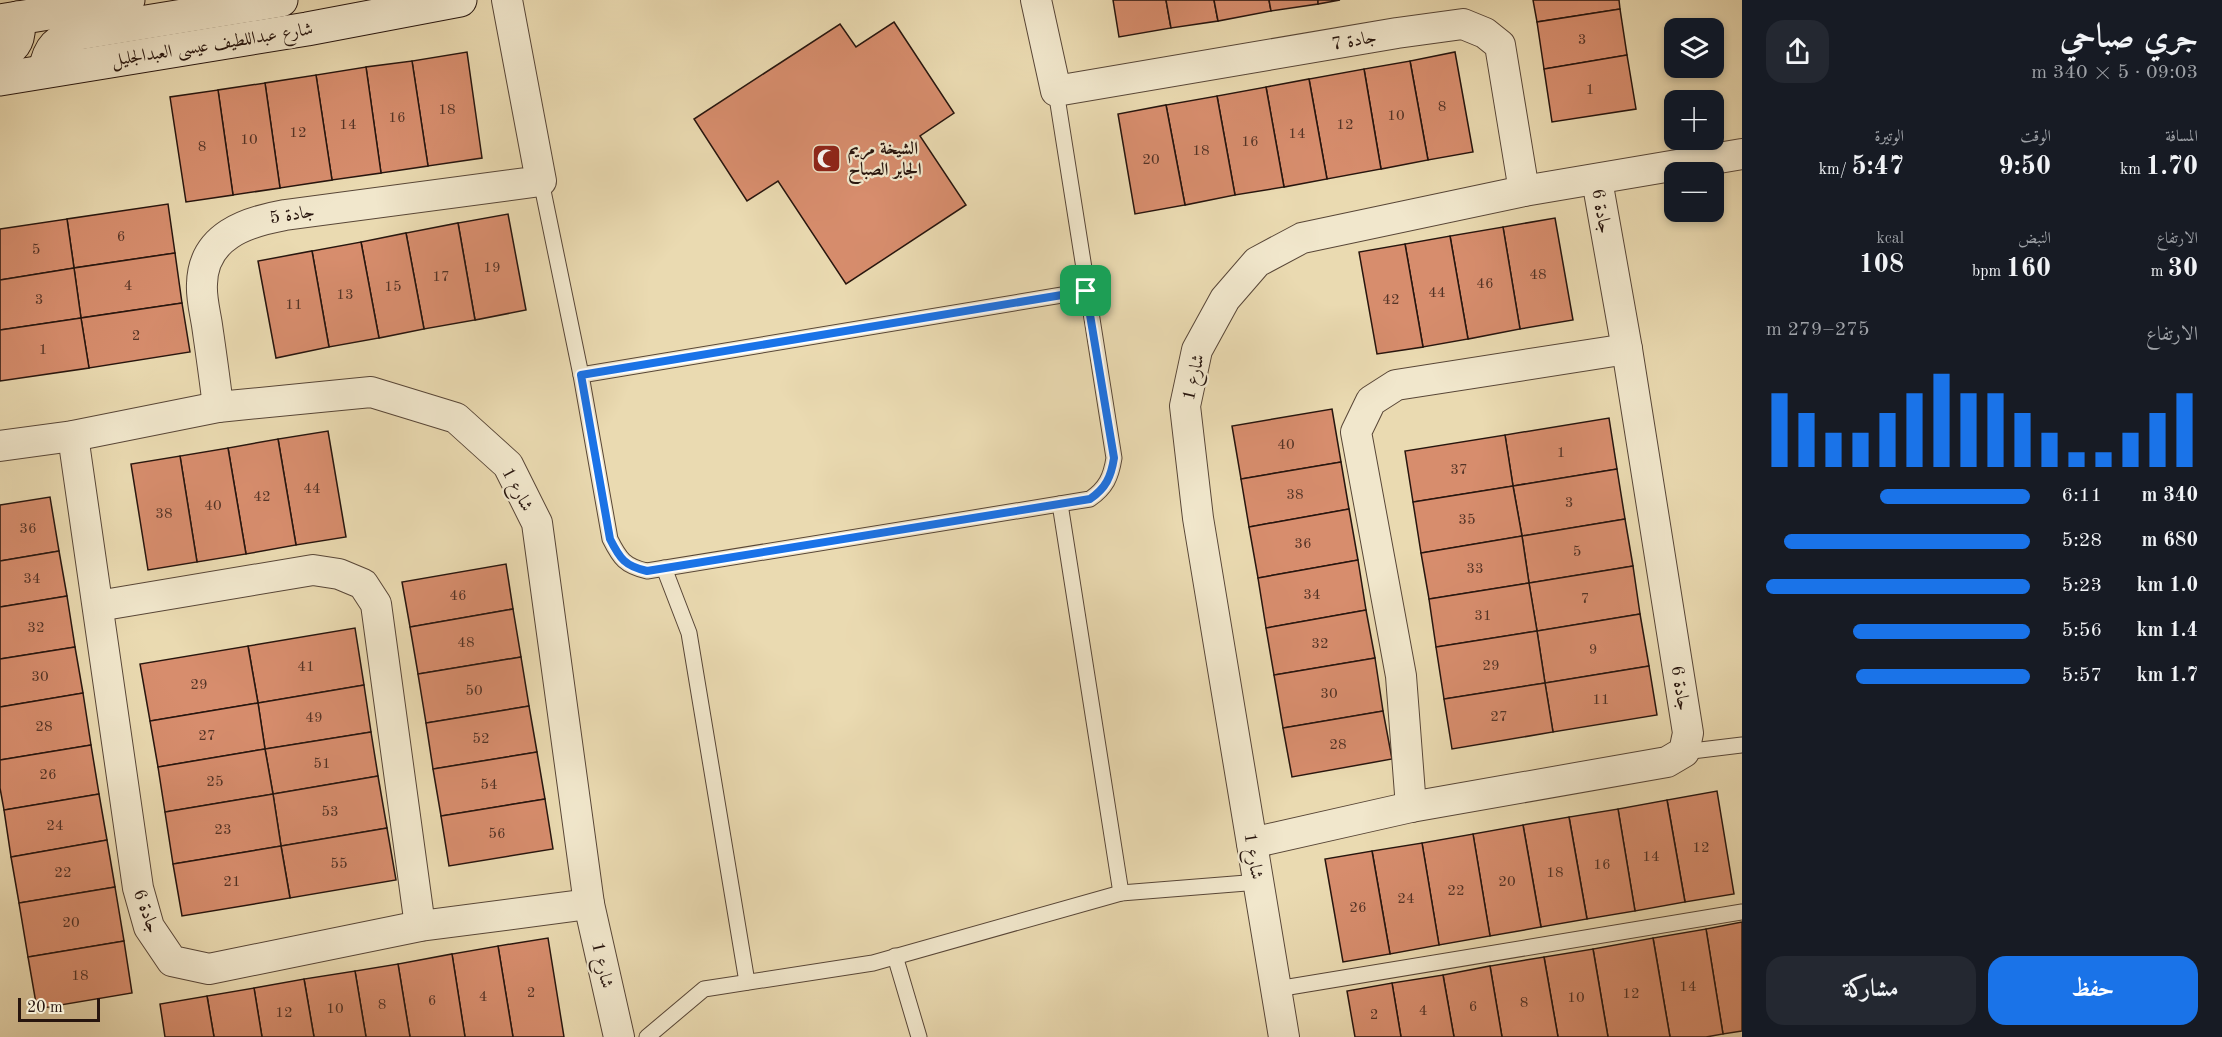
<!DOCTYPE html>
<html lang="ar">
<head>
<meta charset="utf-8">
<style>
  :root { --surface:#171b24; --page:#242831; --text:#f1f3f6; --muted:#9ea1a6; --accent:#1a73e8 }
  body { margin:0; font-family:"Old Standard TT",Amiri,serif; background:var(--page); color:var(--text); direction:rtl; height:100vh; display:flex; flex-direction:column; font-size:22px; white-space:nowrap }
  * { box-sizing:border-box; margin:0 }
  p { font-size:20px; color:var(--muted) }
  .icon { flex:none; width:33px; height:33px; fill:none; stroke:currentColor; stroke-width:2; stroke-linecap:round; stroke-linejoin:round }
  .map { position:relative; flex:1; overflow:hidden; direction:ltr }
  .panel { display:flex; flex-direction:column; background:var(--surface); width:480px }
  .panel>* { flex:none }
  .buttons { position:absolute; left:1664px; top:18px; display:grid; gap:12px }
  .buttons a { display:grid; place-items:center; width:60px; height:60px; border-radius:12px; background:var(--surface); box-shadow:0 3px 9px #0003; font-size:30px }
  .scale { position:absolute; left:18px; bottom:15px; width:82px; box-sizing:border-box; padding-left:6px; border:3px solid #27150e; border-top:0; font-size:16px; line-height:21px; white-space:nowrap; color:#27150e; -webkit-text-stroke:4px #f1e7cc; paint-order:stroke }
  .pin { position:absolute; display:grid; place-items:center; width:51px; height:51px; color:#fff; margin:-26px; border-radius:12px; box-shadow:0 3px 9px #0006 }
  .round { display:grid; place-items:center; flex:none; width:63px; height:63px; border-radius:18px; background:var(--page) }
  .headline { display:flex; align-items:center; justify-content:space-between; height:102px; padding:0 24px }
  h1 { font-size:33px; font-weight:700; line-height:45px }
  .metrics { display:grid; grid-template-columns:repeat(3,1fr); gap:9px; height:102px; padding:6px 24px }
  .metrics div { display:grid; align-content:center }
  .metrics b { font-size:26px; font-weight:700 }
  .metrics small { font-size:16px; font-weight:400 }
  .metrics p { font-size:16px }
  .chart { height:168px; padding:12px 24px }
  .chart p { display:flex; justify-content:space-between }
  .chart svg { width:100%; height:108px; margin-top:6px; stroke:var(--accent); stroke-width:6 }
  .button { display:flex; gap:12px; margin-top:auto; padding:12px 24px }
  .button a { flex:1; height:69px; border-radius:18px; background:var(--accent); color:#fff; font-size:24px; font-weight:700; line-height:69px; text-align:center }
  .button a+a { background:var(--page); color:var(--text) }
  ul { padding:0 24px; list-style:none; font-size:20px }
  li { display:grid; grid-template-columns:96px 72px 1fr; align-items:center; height:45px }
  li i { height:15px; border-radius:8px; background:var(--accent) }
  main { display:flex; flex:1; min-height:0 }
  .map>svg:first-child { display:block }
  .building { fill:#d78d6d; stroke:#27150e; stroke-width:1.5 }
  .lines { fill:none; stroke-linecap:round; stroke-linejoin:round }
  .lane-casing { stroke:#584637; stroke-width:17 }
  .street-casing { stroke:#584637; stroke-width:32 }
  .secondary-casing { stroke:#27150e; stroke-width:35 }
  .lane { stroke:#f1e7cc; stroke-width:15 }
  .street { stroke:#f1e7cc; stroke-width:30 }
  .secondary { stroke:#f1e7cc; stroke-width:33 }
  .route-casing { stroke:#fff; stroke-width:12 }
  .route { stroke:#1a73e8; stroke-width:8 }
  .labels { text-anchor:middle; stroke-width:4.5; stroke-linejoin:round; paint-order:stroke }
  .number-label { font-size:15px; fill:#533326 }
  .street-label { font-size:18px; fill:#27150e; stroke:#f1e7cc }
  .poi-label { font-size:18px; font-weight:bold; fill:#27150e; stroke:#f1e7cc; text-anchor:start }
</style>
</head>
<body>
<main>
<section class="panel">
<div class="headline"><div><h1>جري صباحي</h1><p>09:03 · 5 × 340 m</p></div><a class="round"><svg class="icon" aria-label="share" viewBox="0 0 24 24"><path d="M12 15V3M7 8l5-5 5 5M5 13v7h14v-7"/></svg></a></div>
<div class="metrics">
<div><p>المسافة</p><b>1.70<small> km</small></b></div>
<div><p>الوقت</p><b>9:50</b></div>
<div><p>الوتيرة</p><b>5:47<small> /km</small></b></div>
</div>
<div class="metrics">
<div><p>الارتفاع</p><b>30<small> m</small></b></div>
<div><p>النبض</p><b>160<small> bpm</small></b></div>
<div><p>kcal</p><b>108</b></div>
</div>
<div class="chart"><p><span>الارتفاع</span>275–279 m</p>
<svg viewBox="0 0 160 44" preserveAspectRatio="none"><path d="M5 44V14M15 44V22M25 44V30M35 44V30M45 44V22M55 44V14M65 44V6M75 44V14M85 44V14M95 44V22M105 44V30M115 44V38M125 44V38M135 44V30M145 44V22M155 44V14"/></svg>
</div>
<ul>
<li><b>340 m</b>6:11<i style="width:57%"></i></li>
<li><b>680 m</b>5:28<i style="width:93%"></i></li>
<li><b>1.0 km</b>5:23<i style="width:100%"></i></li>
<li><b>1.4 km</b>5:56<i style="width:67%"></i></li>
<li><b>1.7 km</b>5:57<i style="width:66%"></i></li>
</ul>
<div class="button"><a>حفظ</a><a>مشاركة</a></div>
</section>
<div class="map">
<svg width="1742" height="1037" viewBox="0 0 1742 1037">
  <rect width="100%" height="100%" fill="#eadab1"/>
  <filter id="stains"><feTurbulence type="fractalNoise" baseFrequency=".00333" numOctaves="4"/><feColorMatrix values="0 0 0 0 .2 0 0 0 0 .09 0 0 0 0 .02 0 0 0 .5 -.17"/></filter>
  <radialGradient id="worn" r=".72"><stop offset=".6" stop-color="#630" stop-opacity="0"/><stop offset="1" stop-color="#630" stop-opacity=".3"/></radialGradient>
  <g class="building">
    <path d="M1113,0H1166L1171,28L1119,37Z"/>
    <path d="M1166,0H1214L1218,21L1171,28Z"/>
    <path d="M1214,0H1269L1271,11L1218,21Z"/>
    <path d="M1269,0H1318V4L1271,11Z"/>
    <path d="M1318,0H1340L1318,4Z"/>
    <path d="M1533,0H1619L1620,9L1537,22Z"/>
    <path d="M1620,9L1627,55L1544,69L1537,22Z"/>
    <path d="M894,22L954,113L920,136L966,205L846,284L778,181L747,201L694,119L840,24L856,47Z"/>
    <path d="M467,52L482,158L428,166L412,61Z"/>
    <path d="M1455,52L1473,152L1428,160L1410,61Z"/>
    <path d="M1627,55L1636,109L1552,122L1544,69Z"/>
    <path d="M412,61L428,166L381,173L366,67Z"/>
    <path d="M1410,61L1428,160L1381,169L1364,69Z"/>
    <path d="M366,67L381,173L332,180L316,75Z"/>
    <path d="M1364,69L1381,169L1327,179L1309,79Z"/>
    <path d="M316,75L332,180L280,188L265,83Z"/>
    <path d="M1309,79L1327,179L1284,187L1266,87Z"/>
    <path d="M265,83L280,188L233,195L218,90Z"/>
    <path d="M1266,87L1284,187L1235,195L1217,96Z"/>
    <path d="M218,90L233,195L186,202L170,97Z"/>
    <path d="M1217,96L1235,195L1185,205L1166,105Z"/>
    <path d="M1166,105L1185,205L1135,214L1118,114Z"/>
    <path d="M168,204L175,253L74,268L67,219Z"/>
    <path d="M508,214L526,310L475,320L458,223Z"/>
    <path d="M1555,218L1573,320L1520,329L1503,227Z"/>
    <path d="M67,219L74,268L0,280V229Z"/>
    <path d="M458,223L475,320L424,329L406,233Z"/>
    <path d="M1503,227L1520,329L1468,339L1450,236Z"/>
    <path d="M406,233L424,329L379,338L361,242Z"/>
    <path d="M1450,236L1468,339L1423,347L1405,244Z"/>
    <path d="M361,242L379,338L329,347L312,251Z"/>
    <path d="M1405,244L1423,347L1377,354L1359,252Z"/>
    <path d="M312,251L329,347L276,358L258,261Z"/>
    <path d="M175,253L182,303L81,318L74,268Z"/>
    <path d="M74,268L81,318L0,330V280Z"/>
    <path d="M182,303L190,352L89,368L81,318Z"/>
    <path d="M81,318L89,368L0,381V330Z"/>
    <path d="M1332,409L1341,462L1241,479L1232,426Z"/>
    <path d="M1609,418L1617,469L1513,486L1505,435Z"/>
    <path d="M328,431L346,537L296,545L278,439Z"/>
    <path d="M1505,435L1513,486L1413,502L1405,451Z"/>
    <path d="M278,439L296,545L246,554L228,448Z"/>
    <path d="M228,448L246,554L197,562L180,456Z"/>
    <path d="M180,456L197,562L148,570L131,464Z"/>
    <path d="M1341,462L1349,509L1249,527L1241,479Z"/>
    <path d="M1617,469L1625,519L1522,536L1513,486Z"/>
    <path d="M1513,486L1522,536L1421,553L1413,502Z"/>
    <path d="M50,497L59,551L0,561V505Z"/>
    <path d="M1349,509L1358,560L1258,578L1249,527Z"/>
    <path d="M1625,519L1633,566L1529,583L1522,536Z"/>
    <path d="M1522,536L1529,583L1429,599L1421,553Z"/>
    <path d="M59,551L67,596L0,607V561Z"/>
    <path d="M1358,560L1366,610L1266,628L1258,578Z"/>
    <path d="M506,564L513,609L410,627L402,582Z"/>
    <path d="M1633,566L1640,614L1537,631L1529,583Z"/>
    <path d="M1529,583L1537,631L1436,647L1429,599Z"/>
    <path d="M67,596L75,647L0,659V607Z"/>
    <path d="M513,609L521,657L418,674L410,627Z"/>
    <path d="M1366,610L1375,658L1274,675L1266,628Z"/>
    <path d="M1640,614L1649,666L1545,683L1537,631Z"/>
    <path d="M355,628L364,685L258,703L248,646Z"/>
    <path d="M1537,631L1545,683L1444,699L1436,647Z"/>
    <path d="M248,646L258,703L150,721L140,664Z"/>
    <path d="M75,647L83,693L0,707V659Z"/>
    <path d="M521,657L529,706L426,723L418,674Z"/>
    <path d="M1375,658L1383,711L1283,728L1274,675Z"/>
    <path d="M1649,666L1657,715L1553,732L1545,683Z"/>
    <path d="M1545,683L1553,732L1452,749L1444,699Z"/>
    <path d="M364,685L371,732L265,749L258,703Z"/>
    <path d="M83,693L91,745L0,760V707Z"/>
    <path d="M258,703L265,749L158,767L150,721Z"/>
    <path d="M529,706L537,752L433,769L426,723Z"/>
    <path d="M1383,711L1392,759L1292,777L1283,728Z"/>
    <path d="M371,732L378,776L273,794L265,749Z"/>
    <path d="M91,745L99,794L4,810L0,788V760Z"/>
    <path d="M265,749L273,794L165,812L158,767Z"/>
    <path d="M537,752L545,799L441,816L433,769Z"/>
    <path d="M378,776L387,828L281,846L273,794Z"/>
    <path d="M1717,791L1734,894L1685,902L1667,800Z"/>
    <path d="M99,794L107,840L11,857L4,810Z"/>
    <path d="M273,794L281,846L173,864L165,812Z"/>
    <path d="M545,799L553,849L449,866L441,816Z"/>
    <path d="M1667,800L1685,902L1635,911L1618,809Z"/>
    <path d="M1618,809L1635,911L1587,919L1569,817Z"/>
    <path d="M1569,817L1587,919L1541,927L1523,825Z"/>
    <path d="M1523,825L1541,927L1490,936L1473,834Z"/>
    <path d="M387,828L396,880L290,898L281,846Z"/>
    <path d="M1473,834L1490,936L1439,945L1422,843Z"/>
    <path d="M107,840L115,887L19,903L11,857Z"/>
    <path d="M1422,843L1439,945L1390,954L1372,851Z"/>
    <path d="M281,846L290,898L182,916L173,864Z"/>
    <path d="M1372,851L1390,954L1343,962L1325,859Z"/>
    <path d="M115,887L124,941L28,957L19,903Z"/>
    <path d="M1742,922V1031L1723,1034L1706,929Z"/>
    <path d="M1706,929L1723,1034L1706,1037H1670L1653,938Z"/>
    <path d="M548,938L564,1037H513L498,946Z"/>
    <path d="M1653,938L1670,1037H1608L1593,949Z"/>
    <path d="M124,941L132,993L37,1009L28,957Z"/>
    <path d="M498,946L513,1037H465L452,954Z"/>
    <path d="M1593,949L1608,1037H1558L1544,957Z"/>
    <path d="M452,954L465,1037H410L398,964Z"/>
    <path d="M1544,957L1558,1037H1502L1490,966Z"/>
    <path d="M398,964L410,1037H366L355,971Z"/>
    <path d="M1490,966L1502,1037H1454L1443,975Z"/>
    <path d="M355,971L366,1037H314L304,979Z"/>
    <path d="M1443,975L1454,1037H1401L1392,983Z"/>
    <path d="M304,979L314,1037H262L254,988Z"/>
    <path d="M1392,983L1401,1037H1355L1347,991Z"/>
    <path d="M254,988L262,1037H214L207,996Z"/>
    <path d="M207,996L214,1037H165L160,1004Z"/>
  </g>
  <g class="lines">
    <defs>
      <g id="lane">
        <path d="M541,181L581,375L610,539C620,559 625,566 647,571L1090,499C1106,488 1111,477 1114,458L1056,91"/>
        <path d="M581,375L1086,291"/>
        <path d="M1060,504L1121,893"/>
        <path d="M664,568L689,633L747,982"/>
        <path d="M1684,752L1742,745"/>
        <path d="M895,956L919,1037"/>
        <path d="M1277,989L1742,912"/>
        <path d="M647,1037L704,989L873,963L1121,893L1259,882"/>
      </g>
      <g id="street">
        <path d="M1036,0L1056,91L1397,33L1463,24L1485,33L1500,45L1524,191"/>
        <path d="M218,407C215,380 211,353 207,325C205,312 201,297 202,284C203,236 246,222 285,215L541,181L507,0"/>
        <path d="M73,436L138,888L149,927L172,961L209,969L420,926L589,904"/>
        <path d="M0,446L73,436L218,407L371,392L456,418L508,465L537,523L589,904L619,1037"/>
        <path d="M98,606L313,570L339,574L363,584L376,604L420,926"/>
        <path d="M1411,807L1401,676L1356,432L1371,401L1396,385L1627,349"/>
        <path d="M1252,843L1411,807L1667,762L1684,752L1688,733L1627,349L1597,180"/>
        <path d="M1284,1037L1198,518L1185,406L1197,350L1225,299L1257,262L1302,238L1524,191L1742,154"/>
      </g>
      <g id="secondary">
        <path d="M0,21L128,0"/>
        <path d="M0,53C17,48 20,35 18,18"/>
        <path d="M45,71C49,47 57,41 79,33L281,0"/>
        <path d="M0,79L307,29L460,0"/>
      </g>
    </defs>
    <use href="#lane" class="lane-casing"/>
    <use href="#street" class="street-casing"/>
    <use href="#secondary" class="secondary-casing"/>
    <use href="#lane" class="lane"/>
    <use href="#street" class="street"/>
    <use href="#secondary" class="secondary"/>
  </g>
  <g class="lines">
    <defs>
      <path id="route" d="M1086,291L1114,458C1111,477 1106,488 1090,499L647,571C625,566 620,559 610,539L581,375Z"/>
    </defs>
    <use href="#route" class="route-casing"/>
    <use href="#route" class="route"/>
  </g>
  <defs>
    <symbol id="mosque-square" viewBox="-11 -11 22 22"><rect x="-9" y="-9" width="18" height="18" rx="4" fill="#8f2418" stroke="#f1e7cc"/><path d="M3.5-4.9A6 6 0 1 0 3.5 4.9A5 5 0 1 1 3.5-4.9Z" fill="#fff"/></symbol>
  </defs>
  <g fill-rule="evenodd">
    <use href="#mosque-square" x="810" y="142" width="33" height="33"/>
  </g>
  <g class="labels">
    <g class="number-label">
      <text x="1582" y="44">3</text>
      <text x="1590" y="94">1</text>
      <text x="1442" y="111">8</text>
      <text x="447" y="114">18</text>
      <text x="1396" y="120">10</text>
      <text x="397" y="122">16</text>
      <text x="348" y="129">14</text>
      <text x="1345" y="129">12</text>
      <text x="298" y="137">12</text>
      <text x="1297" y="138">14</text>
      <text x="249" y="144">10</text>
      <text x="1250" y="146">16</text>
      <text x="202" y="151">8</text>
      <text x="1201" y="155">18</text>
      <text x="1151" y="164">20</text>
      <text x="121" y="241">6</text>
      <text x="36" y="254">5</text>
      <text x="492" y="272">19</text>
      <text x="1538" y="279">48</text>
      <text x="441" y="281">17</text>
      <text x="1485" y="288">46</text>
      <text x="128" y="290">4</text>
      <text x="393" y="291">15</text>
      <text x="1437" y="297">44</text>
      <text x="345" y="299">13</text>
      <text x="39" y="304">3</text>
      <text x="1391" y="304">42</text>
      <text x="294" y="309">11</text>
      <text x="136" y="340">2</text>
      <text x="43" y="354">1</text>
      <text x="1286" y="449">40</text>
      <text x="1561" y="457">1</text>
      <text x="1459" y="474">37</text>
      <text x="312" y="493">44</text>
      <text x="1295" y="499">38</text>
      <text x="262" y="501">42</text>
      <text x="1569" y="507">3</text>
      <text x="213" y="510">40</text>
      <text x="164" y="518">38</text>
      <text x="1467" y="524">35</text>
      <text x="28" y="533">36</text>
      <text x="1303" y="548">36</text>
      <text x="1577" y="556">5</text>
      <text x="1475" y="573">33</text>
      <text x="32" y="583">34</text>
      <text x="1312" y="599">34</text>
      <text x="458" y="600">46</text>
      <text x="1585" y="603">7</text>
      <text x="1483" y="620">31</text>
      <text x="36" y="632">32</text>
      <text x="466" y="647">48</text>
      <text x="1320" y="648">32</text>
      <text x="1593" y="654">9</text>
      <text x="1491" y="670">29</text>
      <text x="306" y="671">41</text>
      <text x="40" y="681">30</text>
      <text x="199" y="689">29</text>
      <text x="474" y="695">50</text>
      <text x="1329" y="698">30</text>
      <text x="1601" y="704">11</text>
      <text x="1499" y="721">27</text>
      <text x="314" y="722">49</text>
      <text x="44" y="731">28</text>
      <text x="207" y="740">27</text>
      <text x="481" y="743">52</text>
      <text x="1338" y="749">28</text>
      <text x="322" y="768">51</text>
      <text x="48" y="779">26</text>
      <text x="215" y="786">25</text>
      <text x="489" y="789">54</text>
      <text x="330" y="816">53</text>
      <text x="55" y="830">24</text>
      <text x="223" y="834">23</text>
      <text x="497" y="838">56</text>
      <text x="1701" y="852">12</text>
      <text x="1651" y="861">14</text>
      <text x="339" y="868">55</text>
      <text x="1602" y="869">16</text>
      <text x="63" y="877">22</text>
      <text x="1555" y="877">18</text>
      <text x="232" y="886">21</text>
      <text x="1507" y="886">20</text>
      <text x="1456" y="895">22</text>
      <text x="1406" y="903">24</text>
      <text x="1358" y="912">26</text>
      <text x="71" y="927">20</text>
      <text x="80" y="980">18</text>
      <text x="1688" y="991">14</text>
      <text x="531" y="997">2</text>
      <text x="1631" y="998">12</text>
      <text x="483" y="1001">4</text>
      <text x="1576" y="1002">10</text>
      <text x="432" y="1005">6</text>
      <text x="1524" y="1007">8</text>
      <text x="382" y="1009">8</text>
      <text x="1473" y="1011">6</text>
      <text x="335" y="1013">10</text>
      <text x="1423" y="1015">4</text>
      <text x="284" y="1017">12</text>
      <text x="1374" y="1019">2</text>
    </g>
    <g class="street-label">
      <text transform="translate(1354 40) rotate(-10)" y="6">جادة 7</text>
      <text transform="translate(212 44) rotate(-9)" y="6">شارع عبداللطيف عيسى العبدالجليل</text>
      <text transform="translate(1602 211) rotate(80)" y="6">جادة 6</text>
      <text transform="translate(292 214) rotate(-9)" y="6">جادة 5</text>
      <text transform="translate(1193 377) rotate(-77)" y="6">شارع 1</text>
      <text transform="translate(518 489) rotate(62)" y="6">شارع 1</text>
      <text transform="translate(1681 688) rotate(81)" y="6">جادة 6</text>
      <text transform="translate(1254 856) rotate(81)" y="6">شارع 1</text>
      <text transform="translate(147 911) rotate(70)" y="6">جادة 6</text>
      <text transform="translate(603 965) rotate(77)" y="6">شارع 1</text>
    </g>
    <g class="poi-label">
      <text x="848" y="154">الشيخة مريم<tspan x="848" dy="21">الجابر الصباح</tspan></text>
    </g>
  </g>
  <rect width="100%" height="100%" filter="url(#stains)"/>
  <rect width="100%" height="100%" fill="url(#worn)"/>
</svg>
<div class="buttons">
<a><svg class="icon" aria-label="layers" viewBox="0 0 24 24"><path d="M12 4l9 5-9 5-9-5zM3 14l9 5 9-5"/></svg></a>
<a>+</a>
<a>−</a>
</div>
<div class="scale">20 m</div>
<div class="pin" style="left:1086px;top:291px;background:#1e9e55"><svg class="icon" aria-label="arrive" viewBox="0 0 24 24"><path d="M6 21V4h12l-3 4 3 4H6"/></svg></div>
</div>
</main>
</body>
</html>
